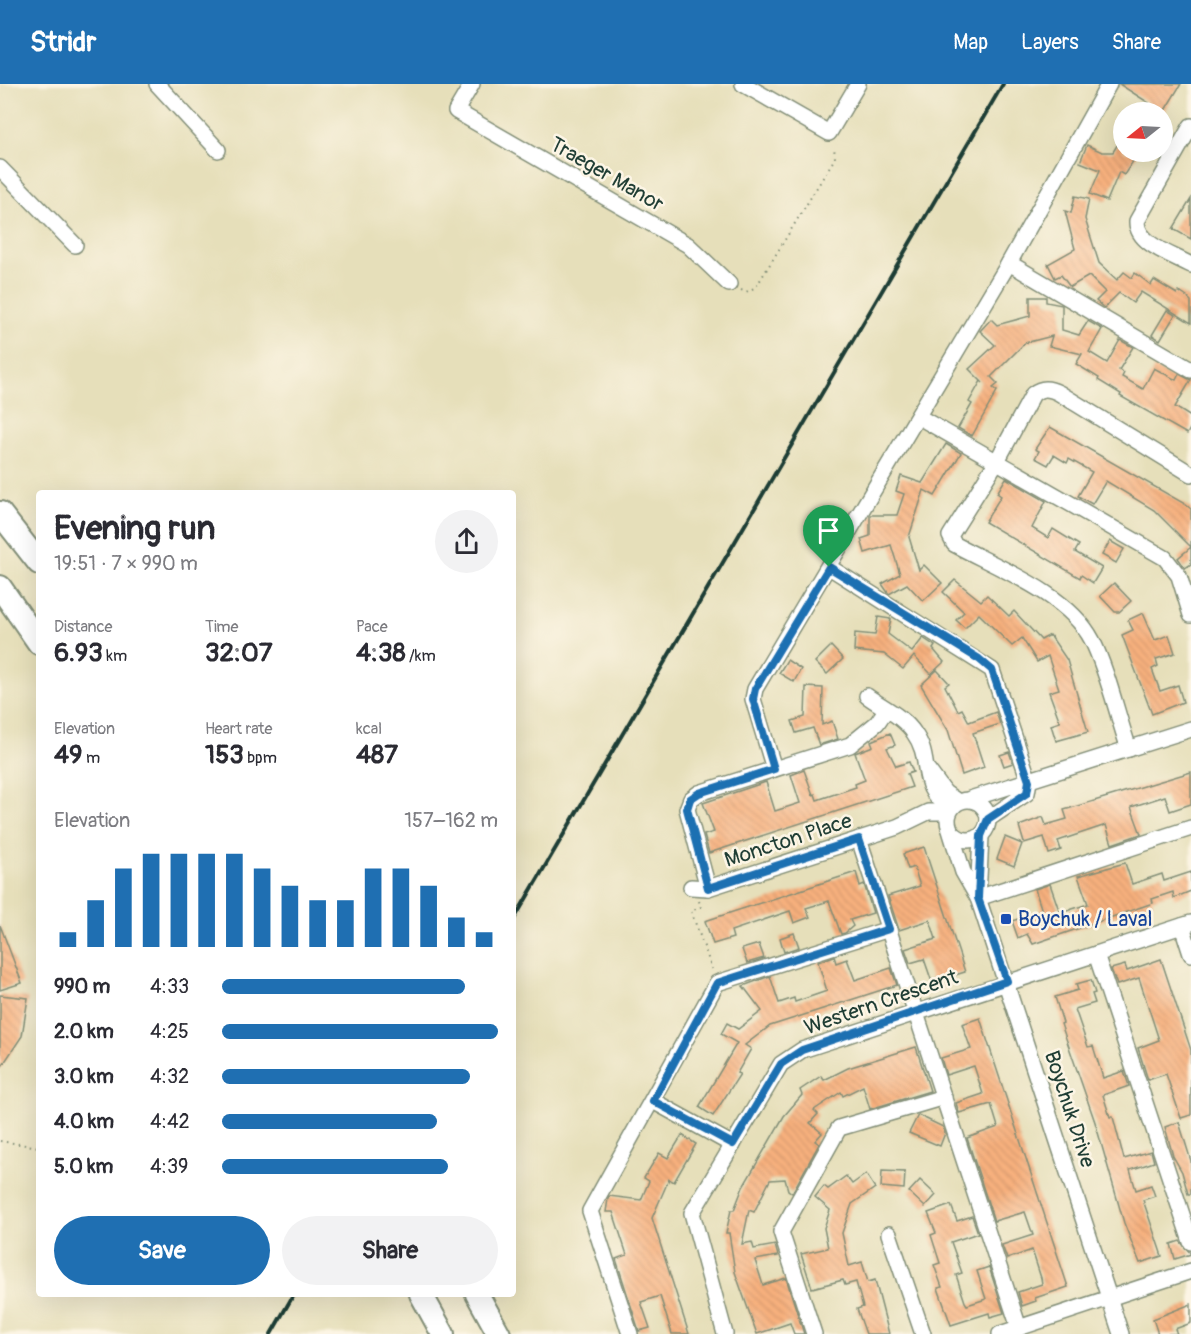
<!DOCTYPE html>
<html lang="en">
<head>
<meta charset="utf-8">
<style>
  :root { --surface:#fff; --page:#f2f2f3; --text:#2b2b33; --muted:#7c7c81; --accent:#1f6fb2 }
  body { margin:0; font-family:Pangolin,sans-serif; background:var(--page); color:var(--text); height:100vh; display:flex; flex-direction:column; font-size:22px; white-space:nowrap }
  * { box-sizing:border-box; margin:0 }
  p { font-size:20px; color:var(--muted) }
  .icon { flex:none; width:33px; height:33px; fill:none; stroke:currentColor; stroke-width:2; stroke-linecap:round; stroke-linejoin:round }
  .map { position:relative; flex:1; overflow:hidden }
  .details { position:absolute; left:36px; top:406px; width:480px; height:807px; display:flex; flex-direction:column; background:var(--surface); border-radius:6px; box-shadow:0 6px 24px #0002 }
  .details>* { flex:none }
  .needle { width:39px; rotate:252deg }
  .fabs { position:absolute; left:1113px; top:18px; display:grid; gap:12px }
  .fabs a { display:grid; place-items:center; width:60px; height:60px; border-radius:50%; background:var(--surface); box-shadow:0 6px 24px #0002; font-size:30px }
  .pin { position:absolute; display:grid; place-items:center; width:51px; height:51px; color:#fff; margin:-62px -26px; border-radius:50% 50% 50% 0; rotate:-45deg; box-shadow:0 0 6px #0007 }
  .pin .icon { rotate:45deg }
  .round { display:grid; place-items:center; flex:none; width:63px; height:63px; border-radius:32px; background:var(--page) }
  .headline { display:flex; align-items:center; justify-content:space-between; height:102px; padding:0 18px }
  h1 { font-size:33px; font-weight:700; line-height:45px }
  .metrics { display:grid; grid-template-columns:repeat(3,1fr); gap:9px; height:102px; padding:6px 18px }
  .metrics div { display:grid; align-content:center }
  .metrics b { font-size:26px; font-weight:700 }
  .metrics small { font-size:16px; font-weight:400 }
  .metrics p { font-size:16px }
  .chart { height:168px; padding:12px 18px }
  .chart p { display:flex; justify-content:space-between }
  .chart svg { width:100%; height:108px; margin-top:6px; stroke:var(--accent); stroke-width:6 }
  .primary-button { display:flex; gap:12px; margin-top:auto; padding:12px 18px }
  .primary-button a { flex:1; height:69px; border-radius:36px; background:var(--accent); color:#fff; font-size:24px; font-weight:700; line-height:69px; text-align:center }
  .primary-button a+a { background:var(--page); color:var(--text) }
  ul { padding:0 18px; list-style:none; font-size:20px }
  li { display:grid; grid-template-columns:96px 72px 1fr; align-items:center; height:45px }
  li i { height:15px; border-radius:8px; background:var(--accent) }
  header { display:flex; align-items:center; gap:36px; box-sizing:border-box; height:84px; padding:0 30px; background:var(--accent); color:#fff }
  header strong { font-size:28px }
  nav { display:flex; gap:33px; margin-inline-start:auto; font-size:21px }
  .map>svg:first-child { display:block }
  .building { fill:url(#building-back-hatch) }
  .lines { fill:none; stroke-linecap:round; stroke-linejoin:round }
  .minor-casing { stroke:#828e77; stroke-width:18 }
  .highway-casing { stroke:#828e77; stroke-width:26 }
  .path { stroke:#828e77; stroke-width:2; stroke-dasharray:1.5 4.5; stroke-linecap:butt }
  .minor { stroke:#fff; stroke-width:15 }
  .highway { stroke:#fff; stroke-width:22 }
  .rail { stroke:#1f3d34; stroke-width:4 }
  .route-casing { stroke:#fff; stroke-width:12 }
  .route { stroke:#1f6fb2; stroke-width:8 }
  .transit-dot { fill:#1a4fb4; stroke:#fcf5e5; stroke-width:2 }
  .labels { text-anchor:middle; stroke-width:5; stroke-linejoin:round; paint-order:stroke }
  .street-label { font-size:21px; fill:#1f3d34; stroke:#fcf5e5 }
  .transit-label { font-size:21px; fill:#164399; stroke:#fcf5e5; text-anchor:start }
</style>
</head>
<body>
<header>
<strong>Stridr</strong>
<nav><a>Map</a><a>Layers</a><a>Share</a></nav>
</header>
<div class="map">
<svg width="1191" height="1250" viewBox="0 0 1191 1250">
  <defs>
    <pattern id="building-back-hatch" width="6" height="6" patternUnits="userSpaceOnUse" patternTransform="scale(1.5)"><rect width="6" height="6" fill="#f7b07d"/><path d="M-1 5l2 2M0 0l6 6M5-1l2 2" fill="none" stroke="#d3986d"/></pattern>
  </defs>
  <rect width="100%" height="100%" fill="#fcf5e5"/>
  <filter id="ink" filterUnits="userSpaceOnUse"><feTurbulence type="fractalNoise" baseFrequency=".0167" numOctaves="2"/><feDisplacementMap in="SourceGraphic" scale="12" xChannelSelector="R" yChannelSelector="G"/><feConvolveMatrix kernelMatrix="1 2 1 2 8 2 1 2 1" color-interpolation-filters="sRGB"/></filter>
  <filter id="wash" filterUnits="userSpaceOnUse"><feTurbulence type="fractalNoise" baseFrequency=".008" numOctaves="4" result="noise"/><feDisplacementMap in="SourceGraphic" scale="24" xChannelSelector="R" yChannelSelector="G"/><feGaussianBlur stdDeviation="1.35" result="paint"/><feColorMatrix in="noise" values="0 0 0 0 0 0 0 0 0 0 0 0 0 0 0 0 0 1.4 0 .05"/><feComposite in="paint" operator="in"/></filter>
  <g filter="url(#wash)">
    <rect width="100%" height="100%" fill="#e6dfba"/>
    <g id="blocks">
      <g class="building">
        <path d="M1119,0H1181L1164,28H1143L1149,19Z"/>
        <path d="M1124,50V68H1139L1124,91L1119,88L1107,117L1090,110L1100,86L1080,78L1087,61L1102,68H1113Z"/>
        <path d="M1075,112L1089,115L1085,135L1099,179L1117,196L1124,188L1132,194L1135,189L1151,201L1154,196L1177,210L1178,207L1187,213L1191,217V239L1141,208L1133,219L1119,209L1104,224L1096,217L1105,208L1089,192L1070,203L1061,191L1055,194L1048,180L1075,165L1065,127L1071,129Z"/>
        <path d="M1191,115V155L1173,145Z"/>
        <path d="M1030,213H1046V218L1062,221V246L1079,251L1088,237L1102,245L1089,268L1107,279L1120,256L1133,263L1119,286L1124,289L1122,293L1143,305L1154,284L1176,296L1179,290L1191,296L1175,323L1191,333V343L1187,350L1120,312L1121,310L1098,296L1099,294L1076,280L1082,270L1049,262L1052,252L1025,259L991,293L998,300L993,304L997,307L972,352L958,344L972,320L969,318L981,297L983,299L969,285L995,261L980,247L991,235L997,241L1030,232Z"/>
        <path d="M1167,226L1175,231L1160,256L1152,251Z"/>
        <path d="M1050,343L1185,420L1191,425V463L1154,426L1106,397L1092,420L1078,412L1092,388L1069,375L1067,379L1054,371L1048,381L1035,374L1039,367L1035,365Z"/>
        <path d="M946,360L961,369L935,412L924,406L909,453L919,486L924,481L942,499L923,517L907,500L889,510L882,500L900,490L891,461L865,469L861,455L870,452V431H897L904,410L896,407L901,392L922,399Z"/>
        <path d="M1006,394L1046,417L1032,444L1048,454L1053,445L1079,461L1075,468L1102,484L1093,499L1081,491L1080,494L985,438L1001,412L997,409Z"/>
        <path d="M1110,457L1124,465L1116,479L1102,471Z"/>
        <path d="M1191,463V480L1185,484L1178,474Z"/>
        <path d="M955,496L981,517L987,511L1009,532L1014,527L1041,556L1050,551L1067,576L1088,648L1056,657L1051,641L1060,638L1049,608L1059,605L1048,572L1037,578L1022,554L1012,562L979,530L965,544L956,536L964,528L943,508Z"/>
        <path d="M1114,499L1131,517L1119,528H1115L1100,512Z"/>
        <path d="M1143,529L1155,556L1169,551L1175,569L1156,575L1158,582L1152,585L1160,607L1178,601L1183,618L1152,630L1122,551L1133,546L1128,536Z"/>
        <path d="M878,533L891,535L888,550L912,568L923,554L935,562L933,565L944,578L931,590L914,572L903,585L884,570L854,567L855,549L875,551Z"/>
        <path d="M831,562L843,575L827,590L815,578Z"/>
        <path d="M787,576L801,585L794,598L779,589Z"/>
        <path d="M937,586L949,599L945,602L958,627L962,625L969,638L996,628L1000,640L973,649L984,683L962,691L948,646L921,601Z"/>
        <path d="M806,603L823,604L822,641L832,637L838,655L819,661L813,644L796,649L792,637L805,633Z"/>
        <path d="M890,649L895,661L887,664L896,682L909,678L913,688L907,690L912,703L709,769L704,751L714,748L703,719L766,698L775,727L800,719L791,691L804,686L813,711L815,710L817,716L856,703L855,700L865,696L855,669L873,662L871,657Z"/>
        <path d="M1009,668L1013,679L1004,682L1000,671Z"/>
        <path d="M1191,688V720L1170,727L1165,712L1131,723L1141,750L1112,760L1106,741L1058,757L1061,766L1049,770L1044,753L1024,759L1019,742L1043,733L1046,741L1067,735L1064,726Z"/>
        <path d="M1005,753L1022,760L1014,782L997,775Z"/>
        <path d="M924,763L965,888L932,898L924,875L910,879L905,865L936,855L930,836L899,846L888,812L920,802L914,783L908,785L903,770Z"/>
        <path d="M1125,779L1132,800L1162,790L1164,797L1191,788V807L1174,814L1173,808L1152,815L1153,819L1033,860L1027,850L1018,854L1012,837L1042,827L1035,805L1050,800L1060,829L1088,820L1078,792Z"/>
        <path d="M856,788L860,802L864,800L873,829L850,836L853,842L845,849L841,850L829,817L806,824L810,833L794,839L790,827L731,847L733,854L713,860L705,837Z"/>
        <path d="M0,841L22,899L0,906Z"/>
        <path d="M794,849L799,863L784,868L780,854Z"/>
        <path d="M759,860L764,874L747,879L742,865Z"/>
        <path d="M834,872L836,879L847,875L855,896L891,884L897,901L770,942L745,961L751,965L737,989L740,990L713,1032L699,1023L737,959L721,950L727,939L738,945L762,927L743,902L770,892L779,919L794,914L795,918L827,907L818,878Z"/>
        <path d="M1161,875L1191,966V1031L1181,1034L1166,990L1148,996L1138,964L1159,956L1139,894L1117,901L1111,885L1125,881L1127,887Z"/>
        <path d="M1091,896L1095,909L1092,910L1095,919L1075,925L1088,963L1093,962L1103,994L1124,987L1129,1002L1103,1011L1110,1033H1113L1124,1075L1151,1067L1154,1078L1130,1086L1136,1106L1151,1101L1155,1112L1143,1116L1162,1172L1140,1179L1124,1139L1095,1038L1061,940L1063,939L1055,913L1078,906L1076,900Z"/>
        <path d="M0,911L28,914L22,952L0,985Z"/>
        <path d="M980,934L1068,1203L1035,1214L1036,1217L1022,1222L1018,1208L1042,1200L1041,1194L1032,1166L1007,1175L1002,1161L1033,1151L1025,1128L994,1137L967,1054L998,1043L991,1020L959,1029L956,1019L983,1010L974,982L946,991L941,974L971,965L962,940Z"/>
        <path d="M916,963L930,1007L870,1025L863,1002L843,1012L841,1008L814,1026L818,1030L810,1039L822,1049L815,1057L819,1060L792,1109L788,1106L785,1095L770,1096L754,1128L749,1126L742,1160L752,1158L754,1165L775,1161L778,1172L755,1176L763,1201L786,1194L804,1250H794L790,1239L757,1250L735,1188L729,1149H726L731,1126H734L743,1103L784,1032L802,1011L800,1006L821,992L824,996L848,984Z"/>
        <path d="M918,1031L943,1043L945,1049L940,1062L909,1049Z"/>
        <path d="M1179,1038L1191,1077V1110H1188L1182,1088L1173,1072L1165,1043Z"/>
        <path d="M682,1051L696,1060L674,1098L669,1095L652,1134L689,1250H672L660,1212L641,1218L650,1244L639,1247L616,1175L627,1171L613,1128H606L608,1115L609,1112L641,1116L649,1097L644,1094L659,1069L668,1074Z"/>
        <path d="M882,1087L905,1088L904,1105L881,1103Z"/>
        <path d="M866,1090L875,1104L852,1120L842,1149L849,1182L862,1178L868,1198L875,1196L889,1250H866L857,1225L863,1223L856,1198L845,1201L843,1196L812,1204L801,1170L828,1164L824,1144L830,1126L815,1113L824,1102L828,1105L846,1092L852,1100Z"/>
        <path d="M920,1096L936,1111L925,1123L909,1108Z"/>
        <path d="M951,1121L957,1137L972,1132L978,1149L951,1158L962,1189L956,1191L965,1218L967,1221L986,1215L977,1187L989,1183L1004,1229L990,1233L989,1229L951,1241L938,1204L942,1203L934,1181L940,1179L931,1151L936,1149L928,1129Z"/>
        <path d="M1180,1157L1191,1170L1175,1175L1171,1160Z"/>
        <path d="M1191,1220V1239L1175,1245L1177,1250H1158L1153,1235Z"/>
      </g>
    </g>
  </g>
  <g filter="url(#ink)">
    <use href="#blocks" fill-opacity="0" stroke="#828e77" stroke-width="1.5"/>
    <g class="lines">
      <defs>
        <g id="minor">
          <path d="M157,0L218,66"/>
          <path d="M472,0L456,27L688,161L729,200"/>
          <path d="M743,0L829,49L858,0"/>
          <path d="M1191,42L1137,137C1136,160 1173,171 1191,181"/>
          <path d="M0,84L75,161"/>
          <path d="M1009,179L1191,286"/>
          <path d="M919,333L1165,474L1179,492L1191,531"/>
          <path d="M829,483L992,586L1029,697"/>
          <path d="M867,612C882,623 904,633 914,649C934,676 916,704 950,724"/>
          <path d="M1129,665C1117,631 1108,588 1092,556C1068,510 998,484 954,460L950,452L997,377L1033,310C1042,303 1049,304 1059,309L1191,390"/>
          <path d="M774,685L753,615L755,605L1009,179L1109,0"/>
          <path d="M928,686L945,709L958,718"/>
          <path d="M970,715L1191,645"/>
          <circle cx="968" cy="736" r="20"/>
          <path d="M988,735L1027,709L1029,697"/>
          <path d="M950,746L963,788L978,814L1121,1250"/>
          <path d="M859,755L1019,1244"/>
          <path d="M691,803L708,804L897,743L928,728H949"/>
          <path d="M708,804L687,725L691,715L699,709L850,661L877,639L886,626"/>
          <path d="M978,814L1191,744"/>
          <path d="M978,814L981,752"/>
          <path d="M1182,842L1191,870"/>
          <path d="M1096,870L1191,1158"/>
          <path d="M653,1017L733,1061"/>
          <path d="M889,1150L923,1250"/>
          <path d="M630,1250L590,1127L717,899L889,845"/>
          <path d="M725,1250L692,1129L781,980L802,966L1191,839"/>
          <path d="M814,1250L781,1148L839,1044L944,1013"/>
          <path d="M1000,1250L1191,1187"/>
        </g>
        <g id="highway">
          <path d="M0,429L39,479"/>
          <path d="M0,503L39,559"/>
          <path d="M421,1210L443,1250"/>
          <path d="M477,1210L499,1250"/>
        </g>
      </defs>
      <use href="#minor" class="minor-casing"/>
      <use href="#highway" class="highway-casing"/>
      <g class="path">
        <path d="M741,206L746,208L756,203L835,74L834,62"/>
        <path d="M699,817L701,823L691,827L712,885"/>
        <path d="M0,1057L39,1063"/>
      </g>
      <use href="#minor" class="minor"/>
      <use href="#highway" class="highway"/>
      <g class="rail">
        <path d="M513,837L1003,0"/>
        <path d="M271,1250L294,1210"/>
      </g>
    </g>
  </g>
  <g class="lines" filter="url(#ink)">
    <defs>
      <path id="route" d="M829,483L979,575L992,586L1029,697L1027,709L988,735L981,752L978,814L1007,897L802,966L781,980L733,1060L653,1017L717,899L889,845L859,755L708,804L687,725L690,715L699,709L774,685L753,615L755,605Z"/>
    </defs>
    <use href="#route" class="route-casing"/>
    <use href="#route" class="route"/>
  </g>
  <rect class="transit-dot" x="1000" y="829" width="12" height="12" rx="3"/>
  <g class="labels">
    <g class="street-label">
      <text transform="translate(607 90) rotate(30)" y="7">Traeger Manor</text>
      <text transform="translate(788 756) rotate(-18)" y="7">Moncton Place</text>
      <text transform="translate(881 918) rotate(-19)" y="7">Western Crescent</text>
      <text transform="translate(1070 1025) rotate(72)" y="7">Boychuk Drive</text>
    </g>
    <g class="transit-label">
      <text x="1018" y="842">Boychuk / Laval</text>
    </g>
  </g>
</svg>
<div class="fabs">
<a><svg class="needle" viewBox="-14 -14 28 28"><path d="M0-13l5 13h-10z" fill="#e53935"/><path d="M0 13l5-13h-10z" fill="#7c7c81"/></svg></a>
</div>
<div class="pin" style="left:829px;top:483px;background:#1e9e55"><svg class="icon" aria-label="arrive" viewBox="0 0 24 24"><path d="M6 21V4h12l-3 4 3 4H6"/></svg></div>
<section class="details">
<div class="headline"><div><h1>Evening run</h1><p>19:51 · 7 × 990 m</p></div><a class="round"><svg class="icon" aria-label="share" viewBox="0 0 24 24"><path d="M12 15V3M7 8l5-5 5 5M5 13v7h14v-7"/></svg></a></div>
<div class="metrics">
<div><p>Distance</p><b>6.93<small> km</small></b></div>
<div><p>Time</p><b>32:07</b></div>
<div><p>Pace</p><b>4:38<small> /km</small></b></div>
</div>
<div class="metrics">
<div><p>Elevation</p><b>49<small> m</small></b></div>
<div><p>Heart rate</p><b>153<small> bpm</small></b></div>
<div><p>kcal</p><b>487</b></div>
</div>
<div class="chart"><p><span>Elevation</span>157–162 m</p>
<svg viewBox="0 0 160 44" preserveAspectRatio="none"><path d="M5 44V38M15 44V25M25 44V12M35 44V6M45 44V6M55 44V6M65 44V6M75 44V12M85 44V19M95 44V25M105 44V25M115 44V12M125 44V12M135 44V19M145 44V32M155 44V38"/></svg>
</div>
<ul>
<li><b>990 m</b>4:33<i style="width:88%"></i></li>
<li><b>2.0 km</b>4:25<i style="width:100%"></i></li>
<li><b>3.0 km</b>4:32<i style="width:90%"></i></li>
<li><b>4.0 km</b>4:42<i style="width:78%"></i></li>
<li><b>5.0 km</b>4:39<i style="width:82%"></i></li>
</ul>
<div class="primary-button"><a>Save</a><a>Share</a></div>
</section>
</div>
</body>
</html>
